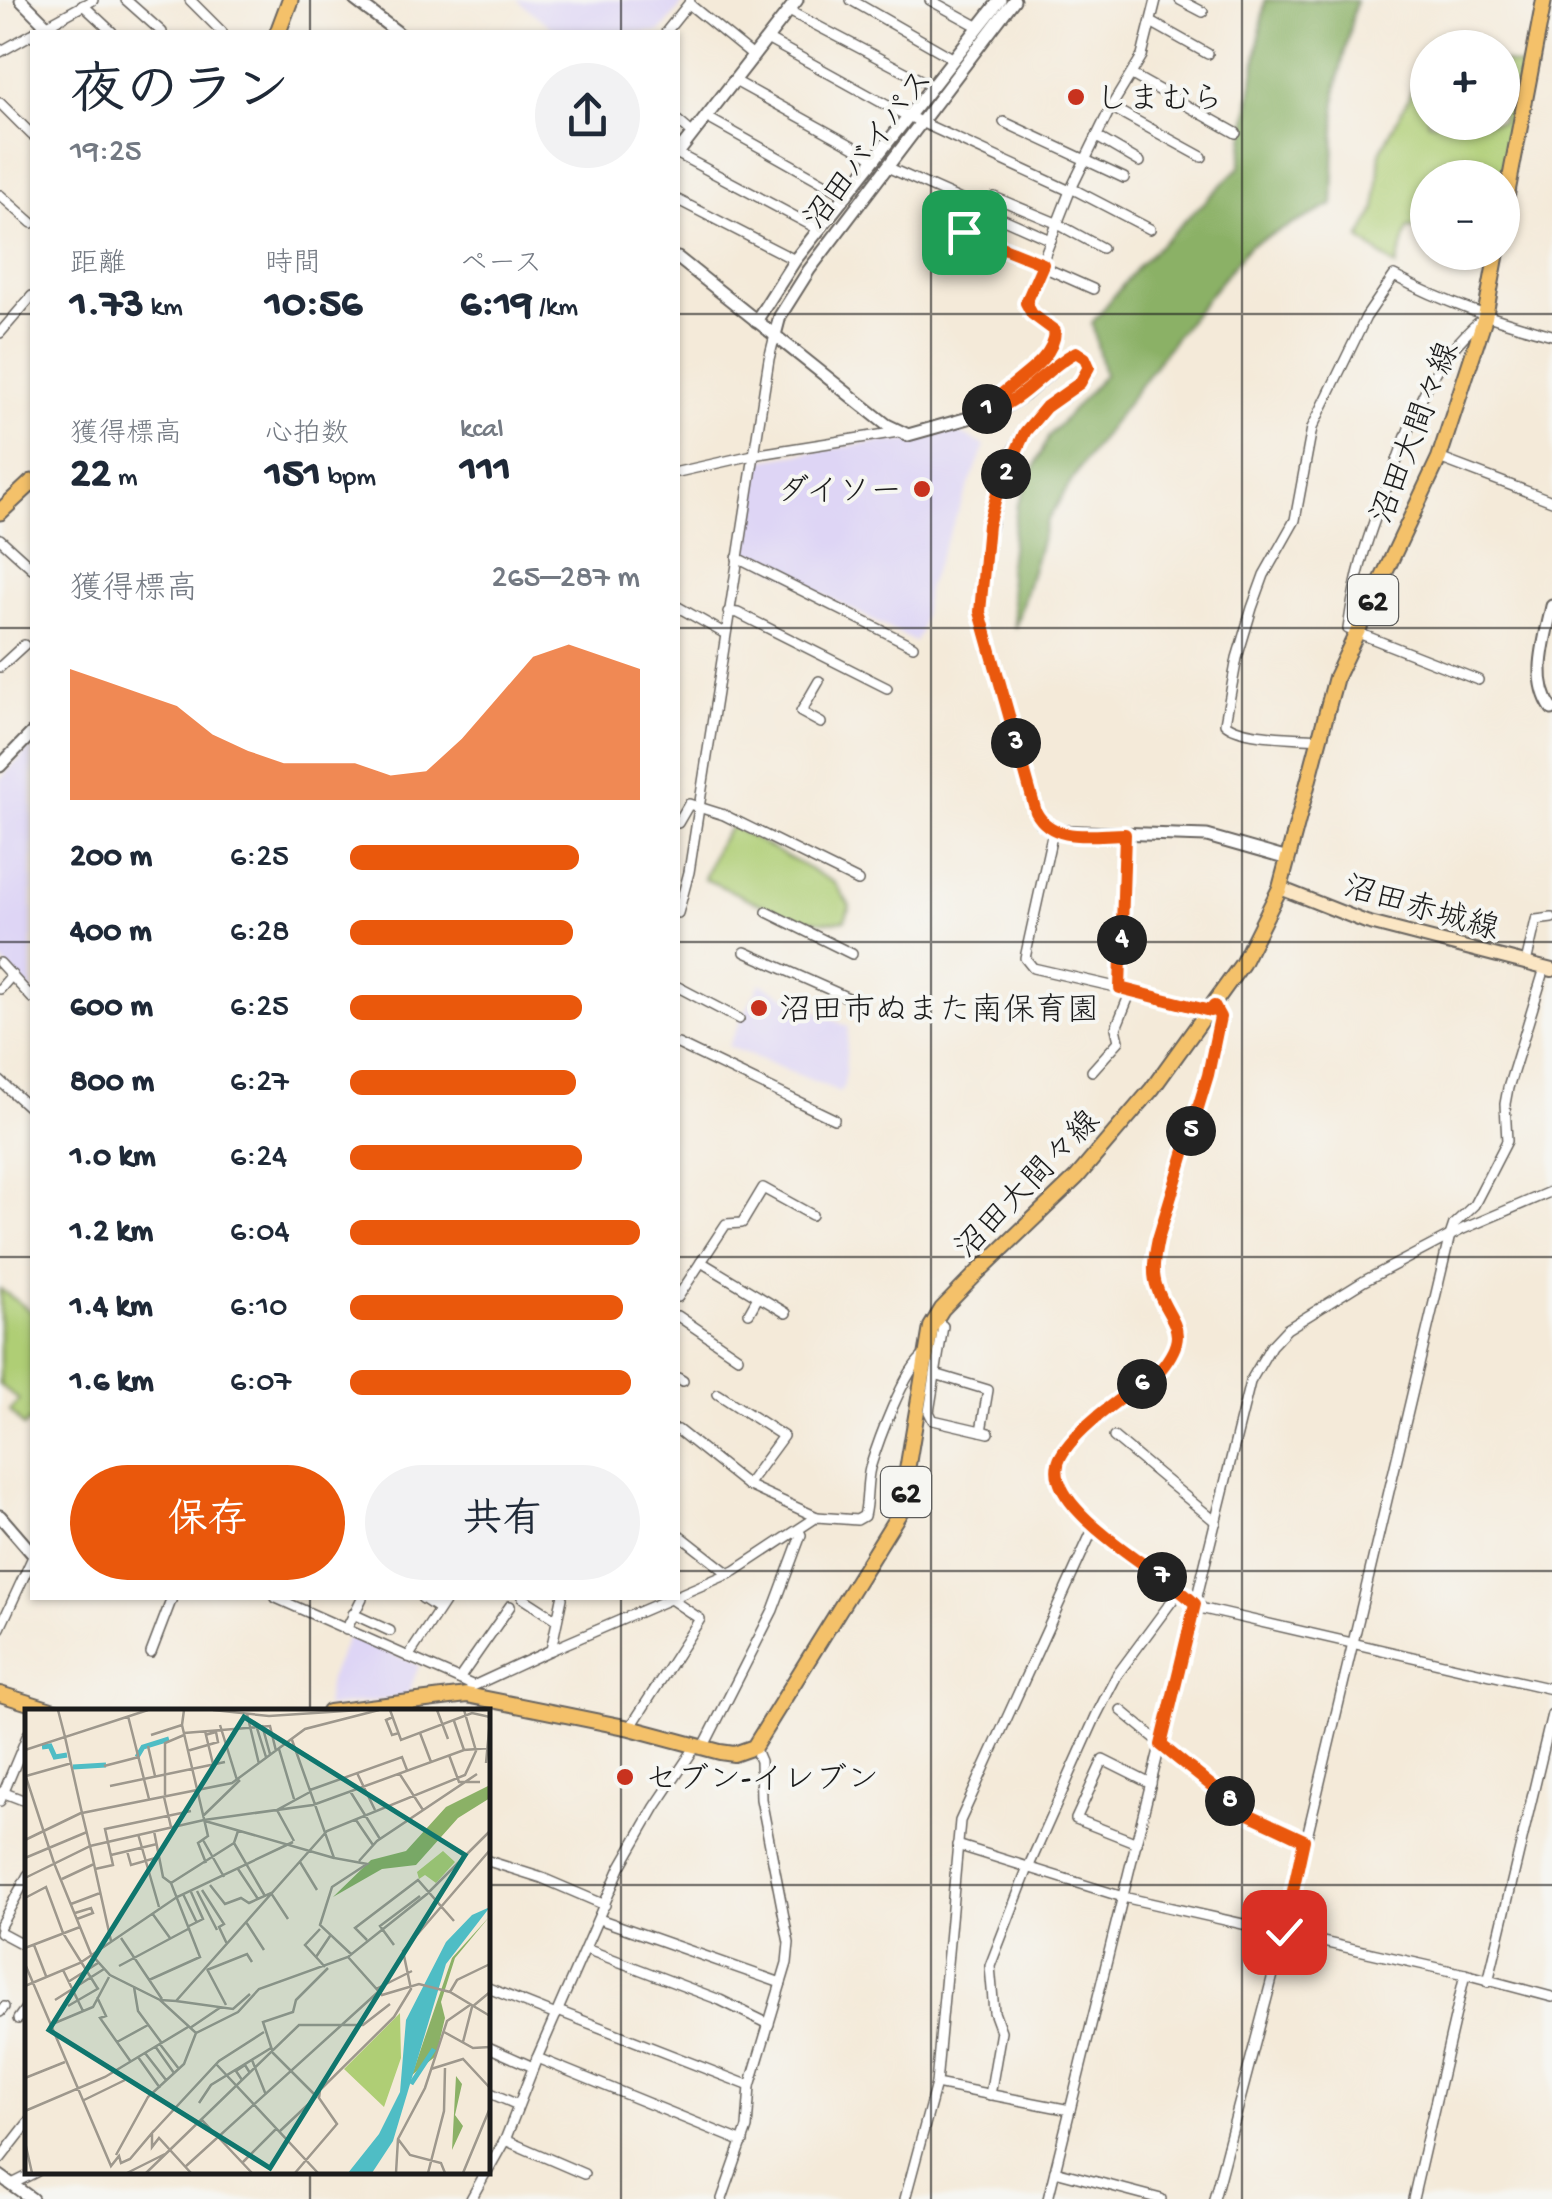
<!DOCTYPE html>
<html lang="ja">
<head>
<meta charset="utf-8">
<style>
  :root { --surface:#fff; --page:#f2f2f3; --text:#1f2937; --muted:#747a83; --accent:#ea580c }
  body { margin:0; font-family:"Gochi Hand","Klee One",sans-serif; background:var(--page); color:var(--text); height:100vh; display:flex; flex-direction:column; font-size:38px; white-space:nowrap }
  * { box-sizing:border-box; margin:0 }
  p { font-size:32px; color:var(--muted) }
  .icon { flex:none; width:55px; height:55px; fill:none; stroke:currentColor; stroke-width:2; stroke-linecap:round; stroke-linejoin:round }
  .map { position:relative; flex:1; overflow:hidden }
  .panel { position:absolute; left:30px; top:30px; width:650px; height:1570px; display:flex; flex-direction:column; background:var(--surface); border-radius:0px; box-shadow:0 2px 8px #0004 }
  .panel>* { flex:none }
  .buttons { position:absolute; left:1410px; top:30px; display:grid; gap:20px }
  .buttons a { display:grid; place-items:center; width:110px; height:110px; border-radius:50%; background:var(--surface); box-shadow:0 2px 8px #0004; font-size:50px }
  .pin { position:absolute; display:grid; place-items:center; width:85px; height:85px; color:#fff; margin:-42px; border-radius:20px; box-shadow:0 5px 15px #0006 }
  .km { position:absolute; width:50px; height:50px; margin:-25px; border-radius:50%; background:#222; color:#fff; font-size:28px; line-height:50px; text-align:center }
  .round { display:grid; place-items:center; flex:none; width:105px; height:105px; border-radius:52px; background:var(--page) }
  .summary { display:flex; align-items:center; justify-content:space-between; height:170px; padding:0 40px }
  h1 { font-size:55px; font-weight:800; line-height:75px }
  .stats { display:grid; grid-template-columns:repeat(3,1fr); gap:15px; height:170px; padding:10px 40px }
  .stats div { display:grid; align-content:center }
  .stats b { font-size:42px; font-weight:800 }
  .stats small { font-size:28px; font-weight:400 }
  .stats p { font-size:28px }
  .chart { height:280px; padding:20px 40px }
  .chart p { display:flex; justify-content:space-between }
  .chart svg { width:100%; height:180px; margin-top:10px; fill:var(--accent); opacity:.7 }
  .button { display:flex; gap:20px; margin-top:auto; padding:20px 40px }
  .button a { flex:1; height:115px; border-radius:60px; background:var(--accent); color:#fff; font-size:40px; font-weight:800; line-height:115px; text-align:center }
  .button a+a { background:var(--page); color:var(--text) }
  ul { padding:0 40px; list-style:none; font-size:32px }
  li { display:grid; grid-template-columns:160px 120px 1fr; align-items:center; height:75px }
  li i { height:25px; border-radius:12px; background:var(--accent) }
  .map>svg:first-child { display:block }
  .built { fill:#ded5f5 }
  .green { fill:#afce75; stroke:#667548; stroke-width:2.5 }
  .forest { fill:#8bb166; stroke:#546641; stroke-width:2.5 }
  .lines { fill:none; stroke-linecap:round; stroke-linejoin:round }
  .minor-casing { stroke:#68645e; stroke-width:12 }
  .tertiary-casing { stroke:#68645e; stroke-width:15 }
  .secondary-casing { stroke:#68645e; stroke-width:16 }
  .primary-casing { stroke:#68645e; stroke-width:18 }
  .trunk-casing { stroke:#68645e; stroke-width:19 }
  .minor { stroke:#fff; stroke-width:9 }
  .tertiary { stroke:#fff; stroke-width:11 }
  .secondary { stroke:#fbe6c4; stroke-width:12 }
  .primary { stroke:#f4c16b; stroke-width:14 }
  .trunk { stroke:#f4c16b; stroke-width:15 }
  .route-casing { stroke:#fff; stroke-width:20 }
  .route { stroke:#ea580c; stroke-width:12 }
  .grid { fill:none; stroke:#1c1c1c; stroke-width:2.5; stroke-opacity:0.55 }
  .poi-dot { fill:#c8321e; stroke:#f6f6f2; stroke-width:4 }
  .labels { text-anchor:middle; stroke-width:8; stroke-linejoin:round; paint-order:stroke }
  .shield { fill:#f6f6f2; stroke:#5d5d5c; stroke-width:2.5 }
  .shield-label { font-size:30px; font-weight:bold; fill:#1c1c1c }
  .poi-label { font-size:32px; fill:#1c1c1c; stroke:#f6f6f2; text-anchor:start }
  .street-label { font-size:32px; fill:#1c1c1c; stroke:#f6f6f2 }
  .inset-river { fill:none; stroke:#4fbdc5; stroke-width:5 }
  .inset-road { fill:none; stroke:#9e988d; stroke-width:2.5 }
  .view { fill:#0f766e; fill-opacity:0.15; stroke:#0f766e; stroke-width:5 }
  .inset-edge { fill:none; stroke:#1c1c1c; stroke-width:5 }
</style>
</head>
<body>
<div class="map">
<svg width="1552" height="2199" viewBox="0 0 1552 2199">
  <rect width="100%" height="100%" fill="#f6f6f2"/>
  <filter id="ink" filterUnits="userSpaceOnUse"><feTurbulence type="fractalNoise" baseFrequency=".01" numOctaves="2"/><feDisplacementMap in="SourceGraphic" scale="20" xChannelSelector="R" yChannelSelector="G"/><feConvolveMatrix kernelMatrix="1 2 1 2 8 2 1 2 1" color-interpolation-filters="sRGB"/></filter>
  <filter id="wash" filterUnits="userSpaceOnUse"><feTurbulence type="fractalNoise" baseFrequency=".0048" numOctaves="4" result="noise"/><feDisplacementMap in="SourceGraphic" scale="40" xChannelSelector="R" yChannelSelector="G"/><feGaussianBlur stdDeviation="2.25" result="paint"/><feColorMatrix in="noise" values="0 0 0 0 0 0 0 0 0 0 0 0 0 0 0 0 0 1.4 0 .05"/><feComposite in="paint" operator="in"/></filter>
  <g filter="url(#wash)">
    <rect width="100%" height="100%" fill="#f4ead9"/>
    <g class="built">
      <path d="M517,0H686L660,32H557Z"/>
      <path d="M952,429L985,446L928,585L920,633L915,642L743,553L760,460L883,441H907Z"/>
      <path d="M32,746V993L0,959V779Z"/>
      <path d="M760,983L848,1027L844,1085L840,1092L728,1046Z"/>
      <path d="M348,1635L419,1665L407,1697L325,1707L329,1679Z"/>
    </g>
    <g class="green">
      <path d="M1427,48L1428,122H1502L1503,62L1525,67L1503,190L1502,178H1428L1427,229L1408,228L1396,267L1360,239L1376,209L1380,152L1408,99Z"/>
      <path d="M731,826L835,883L850,906L845,920C798,929 747,896 704,879L716,848Z"/>
      <path d="M0,1289L32,1312V1425L29,1421L24,1427L10,1411L19,1400L0,1385Z"/>
    </g>
    <path class="forest" d="M1265,0H1356L1336,91L1333,205L1250,245L1177,335L1081,466L1047,521L1015,628L1008,570L1017,506L1049,436L1104,375L1092,323L1138,266L1240,167Z"/>
  </g>
  <g filter="url(#ink)">
    <g class="lines">
      <defs>
        <g id="minor">
          <path d="M126,0L162,32"/>
          <path d="M190,0L222,32"/>
          <path d="M851,0L954,59"/>
          <path d="M930,0L979,27"/>
          <path d="M1180,0L1203,12"/>
          <path d="M689,4L753,56"/>
          <path d="M83,5L112,32"/>
          <path d="M789,11L932,86"/>
          <path d="M1151,22L1208,54"/>
          <path d="M35,32L93,0"/>
          <path d="M666,32L690,2"/>
          <path d="M767,39L897,111L1070,191"/>
          <path d="M0,52L32,34"/>
          <path d="M1132,75L1236,133"/>
          <path d="M735,81L876,159"/>
          <path d="M0,103L32,135"/>
          <path d="M1111,107L1202,157"/>
          <path d="M706,117L847,196"/>
          <path d="M678,121L693,134"/>
          <path d="M1004,122L1124,178"/>
          <path d="M1097,137L1140,162"/>
          <path d="M678,154L820,230"/>
          <path d="M887,167L1051,240"/>
          <path d="M1071,188L1150,229"/>
          <path d="M0,195L32,223"/>
          <path d="M994,197L1056,223L1102,248"/>
          <path d="M678,200L795,260"/>
          <path d="M964,232L1093,289"/>
          <path d="M0,333L32,296"/>
          <path d="M984,414C1000,386 1054,363 1055,331L1032,315L1026,303L1070,191L1111,107L1142,56L1156,0"/>
          <path d="M1439,458L1552,501"/>
          <path d="M678,472L753,455L898,432"/>
          <path d="M0,539L32,568"/>
          <path d="M737,558L913,646"/>
          <path d="M678,607L724,633"/>
          <path d="M728,612L738,613L887,688"/>
          <path d="M0,667L24,645"/>
          <path d="M1478,680L1348,629C1356,572 1366,541 1387,487C1414,419 1422,372 1481,320"/>
          <path d="M819,681L801,712L821,723"/>
          <path d="M1321,739C1298,737 1241,738 1225,723L1237,658L1252,608L1264,575L1295,520L1312,428L1366,317L1394,276C1445,303 1496,320 1552,335"/>
          <path d="M678,823L689,804L724,815L858,881"/>
          <path d="M1053,831L1025,958L1033,968L1120,988"/>
          <path d="M1125,834L1120,988L1211,1011"/>
          <path d="M767,912L852,954"/>
          <path d="M678,913L689,872L769,359L775,335"/>
          <path d="M745,952L853,1000"/>
          <path d="M0,963L32,998"/>
          <path d="M1526,963L1536,920L1552,918"/>
          <path d="M678,987L739,1019"/>
          <path d="M0,989L12,975"/>
          <path d="M1214,1006L1221,1017L1208,1075L1158,1239C1156,1254 1151,1272 1157,1288C1169,1324 1194,1328 1161,1369L1080,1434L1059,1459L1056,1473L1059,1484L1094,1527L1204,1609L1552,1689"/>
          <path d="M678,1044L834,1119"/>
          <path d="M1092,1071L1119,1041L1116,1028L1131,991"/>
          <path d="M0,1081L32,1110"/>
          <path d="M701,1262L786,1313"/>
          <path d="M678,1297L726,1224L742,1223L763,1188L812,1215"/>
          <path d="M749,1313L758,1297"/>
          <path d="M678,1316L738,1357"/>
          <path d="M935,1320L943,1326L929,1412L933,1420L989,1433"/>
          <path d="M935,1374L988,1390L981,1431"/>
          <path d="M678,1378L683,1381"/>
          <path d="M718,1394L783,1436L747,1485"/>
          <path d="M678,1430L747,1485L817,1517"/>
          <path d="M1114,1437L1216,1522"/>
          <path d="M678,1534L729,1574"/>
          <path d="M276,1598L472,1685"/>
          <path d="M422,1598L439,1609"/>
          <path d="M523,1598L557,1620"/>
          <path d="M353,1614L390,1631"/>
          <path d="M0,1628L32,1559"/>
          <path d="M346,1630L362,1598"/>
          <path d="M551,1650L735,1571L817,1517L857,1520L864,1516C868,1500 866,1483 870,1468C878,1442 904,1369 925,1355"/>
          <path d="M151,1653L172,1598"/>
          <path d="M408,1657L447,1598"/>
          <path d="M459,1679L510,1606"/>
          <path d="M471,1687L551,1650L562,1598"/>
          <path d="M1121,1710L1244,1812L1304,1841"/>
          <path d="M630,1728L700,1619L672,1600"/>
          <path d="M703,1748L773,1610L801,1535L799,1531"/>
          <path d="M2,1792L28,1802"/>
          <path d="M0,1801L28,1734"/>
          <path d="M1137,1843L1076,1819L1103,1760L1151,1784"/>
          <path d="M957,1845L1123,1897L1465,1974L1552,1997"/>
          <path d="M488,1861L542,1878L605,1905"/>
          <path d="M599,1919L781,1983"/>
          <path d="M0,1926L28,1875"/>
          <path d="M0,1932L28,1947"/>
          <path d="M586,1949L720,2000L769,2024"/>
          <path d="M1488,1982L1552,1714"/>
          <path d="M488,1988L556,2015"/>
          <path d="M558,2011L750,2086"/>
          <path d="M0,2012L4,2007"/>
          <path d="M18,2019L28,2005"/>
          <path d="M488,2047L533,2067"/>
          <path d="M537,2058L743,2142"/>
          <path d="M936,2084L1070,2110"/>
          <path d="M488,2092L518,2105"/>
          <path d="M990,2095L1001,2031L994,2012L990,1966L1028,1868L1096,1716L1117,1675L1180,1590"/>
          <path d="M505,2140L584,2174"/>
          <path d="M0,2159L28,2123"/>
          <path d="M488,2170L505,2140L537,2058L620,1868L655,1807L696,1746"/>
          <path d="M1055,2171L1161,2199"/>
          <path d="M12,2184L36,2172"/>
          <path d="M471,2199L486,2172"/>
          <path d="M722,2199L747,2128L750,2086L787,1963L789,1943L761,1799L760,1761L754,1747"/>
          <path d="M905,2199L936,2084L960,1821L1094,1527"/>
          <path d="M1048,2199L1250,1382L1271,1346L1287,1329L1364,1281L1463,1229L1552,1191"/>
          <path d="M1214,2199L1284,1933L1449,1239L1454,1224L1474,1205L1507,1141L1505,1104L1508,1088L1545,968"/>
          <path d="M1413,2199L1465,1974"/>
        </g>
        <g id="tertiary">
          <path d="M21,0L53,32"/>
          <path d="M355,0L397,32"/>
          <path d="M678,153L797,0"/>
          <path d="M678,258L887,425L908,435L1004,408L1024,395L1069,356L1076,352L1085,358L1089,367C1080,393 1050,400 1034,420C994,469 982,550 981,612L1036,812L1043,824L1053,831L1207,836L1288,859"/>
          <path d="M756,321L795,260L1000,0"/>
          <path d="M775,335L780,316L809,270L1014,0"/>
          <path d="M1552,606C1545,640 1531,679 1552,709"/>
          <path d="M0,766L32,733"/>
          <path d="M0,1516L32,1553"/>
          <path d="M0,2176L32,2199"/>
        </g>
        <path id="secondary" d="M1280,888L1366,922L1552,970"/>
        <g id="primary">
          <path d="M1502,221L1544,0"/>
          <path d="M0,1694L58,1712"/>
          <path d="M329,1712L467,1695L630,1728L720,1752L734,1754L754,1747L900,1512L931,1327L942,1309L978,1272L1077,1177L1152,1089L1242,964L1280,888L1336,677L1439,458L1485,317L1497,252"/>
        </g>
        <g id="trunk">
          <path d="M278,32L290,0"/>
          <path d="M0,512L32,482"/>
        </g>
      </defs>
      <use href="#minor" class="minor-casing"/>
      <use href="#tertiary" class="tertiary-casing"/>
      <use href="#secondary" class="secondary-casing"/>
      <use href="#primary" class="primary-casing"/>
      <use href="#trunk" class="trunk-casing"/>
      <use href="#minor" class="minor"/>
      <use href="#tertiary" class="tertiary"/>
      <use href="#secondary" class="secondary"/>
      <use href="#primary" class="primary"/>
      <use href="#trunk" class="trunk"/>
    </g>
  </g>
  <g class="lines" filter="url(#ink)">
    <defs>
      <path id="route" d="M964,232L1043,264L1026,303L1032,314L1055,331C1054,367 1000,385 984,414C1025,401 1041,371 1076,352L1085,358L1089,367L1080,383L1046,407L1025,432L997,494L988,525L980,612L1036,812C1053,844 1094,834 1125,834L1120,988L1210,1011L1214,1006L1220,1017L1208,1075L1158,1239C1155,1254 1151,1272 1157,1288C1169,1324 1193,1329 1161,1369C1131,1392 1079,1424 1061,1456C1033,1506 1168,1574 1195,1604L1161,1745L1244,1812L1304,1840L1284,1932"/>
    </defs>
    <use href="#route" class="route-casing"/>
    <use href="#route" class="route"/>
  </g>
  <path class="grid" d="M310,0V32M621,0V32M931,0V2199M1242,0V2199M0,314H32M678,314H1552M0,628H32M678,628H1552M0,942H32M678,942H1552M0,1257H32M678,1257H1552M0,1571H32M678,1571H1552M310,1598V1712M621,1598V2199M0,1885H28M488,1885H1552M310,2172V2199"/>
  <g class="poi-dot">
    <circle cx="1076" cy="97" r="10"/>
    <circle cx="922" cy="489" r="10"/>
    <circle cx="759" cy="1008" r="10"/>
    <circle cx="625" cy="1777" r="10"/>
  </g>
  <g class="labels">
    <g class="shield">
      <rect x="1348" y="575" width="50" height="50" rx="8"/>
      <rect x="881" y="1467" width="50" height="50" rx="8"/>
    </g>
    <g class="shield-label">
      <text x="1373" y="610">62</text>
      <text x="906" y="1502">62</text>
    </g>
    <g class="poi-label">
      <text x="1096" y="108">しまむら</text>
      <text x="902" y="500" text-anchor="end">ダイソー</text>
      <text x="779" y="1019">沼田市ぬまた南保育園</text>
      <text x="645" y="1788">セブン-イレブン</text>
    </g>
    <g class="street-label">
      <text transform="translate(867 148) rotate(-53)" y="11">沼田バイパス</text>
      <text transform="translate(1413 432) rotate(-69)" y="11">沼田大間々線</text>
      <text transform="translate(1422 906) rotate(16)" y="11">沼田赤城線</text>
      <text transform="translate(1026 1183) rotate(-46)" y="11">沼田大間々線</text>
    </g>
  </g>
  <g transform="translate(25 1709)">
    <rect width="465" height="465" fill="#f4ead9"/>
    <path d="M418,142L430,153L411,174L400,166L394,170L392,163ZM375,304L376,349L359,398L319,360Z" fill="#afce75"/>
    <path d="M465,76V89L433,109L391,156L357,160L308,188L346,151L381,142L421,98ZM465,207L430,249L416,293L420,309L411,347L387,366L427,249ZM431,367L437,375L430,406L438,417L427,441Z" fill="#8bb166"/>
    <path d="M465,198L421,255L368,432L347,464H323L354,425L375,383L381,311L421,233L447,206Z" fill="#4fbdc5"/>
    <path class="inset-river" d="M17,38L25,37L30,48L42,46M112,48L118,38L144,30M48,58L81,56M386,375L409,340"/>
    <path class="inset-road" d="M159,1L157,16L183,127L173,134L181,154M188,1L244,7L335,1M365,1L376,31L447,4L465,8M412,1L423,30M222,5L234,55M103,7L124,90M368,8L361,11L367,26L374,24M429,12L439,41M195,16L212,71M231,16L241,48M237,16L245,45M180,22L188,55M159,24L245,17L251,42M395,24L406,53M126,26L157,16M267,31L309,149L342,155L307,178L295,216L326,245M123,37L130,67M254,40L269,90M0,41L40,28L33,1M162,42L193,33L191,23L180,26M424,46L434,73H455M461,54L465,11M79,57L114,48M332,64L350,101M374,64L398,101M0,65L29,154M1,67L47,54M85,77L200,53M285,81L377,48L382,61M325,82L355,130M140,86V34L159,26M139,88L146,118M57,104L40,28L123,1M178,107L215,71M331,111L348,136M180,112L309,149M113,125L134,198M0,131L56,104M178,131L199,168M269,132L252,101L285,83M209,134L240,187M102,142L106,156L134,148M86,146L132,135M0,149L62,123M334,152L352,132L452,65M275,153L292,181M29,154L66,245L85,266L135,291L171,324L213,303L234,280L323,248L402,185L465,122M70,160L88,156L80,120L166,102M213,160L233,190M0,169L65,137L57,104L207,74L280,20L354,1M37,170L69,155M146,174L209,134L213,122M185,176L200,195L216,189L224,194L246,184L263,210M177,181L199,215L194,218L202,235M172,182L192,221M158,185L172,214M0,189L21,178L38,224L73,280M46,195L75,184M50,204L66,199L68,204L52,210M127,204L145,229M221,213L239,241M164,217L178,210L166,183M96,229L137,290M342,231L330,219L393,171L429,212M86,232L65,137L179,111L288,96L439,41L465,39M9,236L21,267M369,236L355,217L395,187M0,239L55,218M291,248L280,236L295,220M323,248L357,286L394,275L425,283L465,307M0,255L86,457L94,447L96,454L105,450L127,424V438L134,429L166,464M94,257L165,219M300,258L291,248L305,227M182,260L201,296M38,261L58,302M182,261L222,245L227,253M124,271L175,248L146,174L138,168L129,122M43,273L73,254M0,277L55,254L152,188L268,133M109,278L113,302L136,333M351,280L387,262M425,283L432,271L465,255M72,288L81,307L75,309L106,353M30,291L79,260M135,291L151,292L302,122L440,66L451,42L439,1M151,292L208,300L225,285M43,297L74,279M25,316L68,298L84,268M165,319L196,298M419,323L448,339L465,338M92,333L123,316M438,333L447,298L465,283M134,334L154,360M130,337L149,364M120,344L141,371M113,348L135,379M227,351L241,386M192,356L293,464M406,360L438,350L465,379M0,369L40,353M217,371L211,362L220,356L225,364M291,387L248,344L238,313L268,303L271,291L303,259M57,392L100,371M174,394L186,376L246,339M0,402L80,368L163,318M177,411L227,464M255,422L292,387M127,424L194,352L239,323M373,430L385,446L416,454L420,464M0,433L7,464M91,446L123,388L159,355L171,324M218,453L252,419M160,458L353,283M102,464L140,445M121,464L274,316H338L365,295M270,464L312,415L294,389L295,381L369,308L386,280L378,242L465,141M371,464L373,430L400,379L422,312L445,296M403,464L419,402L420,359M438,464L465,399"/>
    <path class="view" d="M219,8L440,146L245,459L24,321Z"/>
    <rect width="465" height="465" class="inset-edge"/>
  </g>
</svg>
<div class="buttons">
<a>+</a>
<a>−</a>
</div>
<div class="pin" style="left:964px;top:232px;background:#1e9e55"><svg class="icon" aria-label="arrive" viewBox="0 0 24 24"><path d="M6 21V4h12l-3 4 3 4H6"/></svg></div>
<div class="pin" style="left:1284px;top:1932px;background:#d93025"><svg class="icon" aria-label="check" viewBox="0 0 24 24"><path d="M5 12l5 5 9-10"/></svg></div>
<b class="km" style="left:987px;top:409px">1</b>
<b class="km" style="left:1006px;top:474px">2</b>
<b class="km" style="left:1016px;top:743px">3</b>
<b class="km" style="left:1122px;top:940px">4</b>
<b class="km" style="left:1191px;top:1131px">5</b>
<b class="km" style="left:1142px;top:1384px">6</b>
<b class="km" style="left:1162px;top:1577px">7</b>
<b class="km" style="left:1230px;top:1801px">8</b>
<section class="panel">
<div class="summary"><div><h1>夜のラン</h1><p>19:25</p></div><a class="round"><svg class="icon" aria-label="share" viewBox="0 0 24 24"><path d="M12 15V3M7 8l5-5 5 5M5 13v7h14v-7"/></svg></a></div>
<div class="stats">
<div><p>距離</p><b>1.73<small> km</small></b></div>
<div><p>時間</p><b>10:56</b></div>
<div><p>ペース</p><b>6:19<small> /km</small></b></div>
</div>
<div class="stats">
<div><p>獲得標高</p><b>22<small> m</small></b></div>
<div><p>心拍数</p><b>151<small> bpm</small></b></div>
<div><p>kcal</p><b>111</b></div>
</div>
<div class="chart"><p><span>獲得標高</span>265–287 m</p>
<svg viewBox="0 0 160 44" preserveAspectRatio="none"><path d="M0 44V12L10 15L20 18L30 21L40 28L50 32L60 35L70 35L80 35L90 38L100 37L110 29L120 19L130 9L140 6L150 9L160 12V44z"/></svg>
</div>
<ul>
<li><b>200 m</b>6:25<i style="width:79%"></i></li>
<li><b>400 m</b>6:28<i style="width:77%"></i></li>
<li><b>600 m</b>6:25<i style="width:80%"></i></li>
<li><b>800 m</b>6:27<i style="width:78%"></i></li>
<li><b>1.0 km</b>6:24<i style="width:80%"></i></li>
<li><b>1.2 km</b>6:04<i style="width:100%"></i></li>
<li><b>1.4 km</b>6:10<i style="width:94%"></i></li>
<li><b>1.6 km</b>6:07<i style="width:97%"></i></li>
</ul>
<div class="button"><a>保存</a><a>共有</a></div>
</section>
</div>
</body>
</html>
